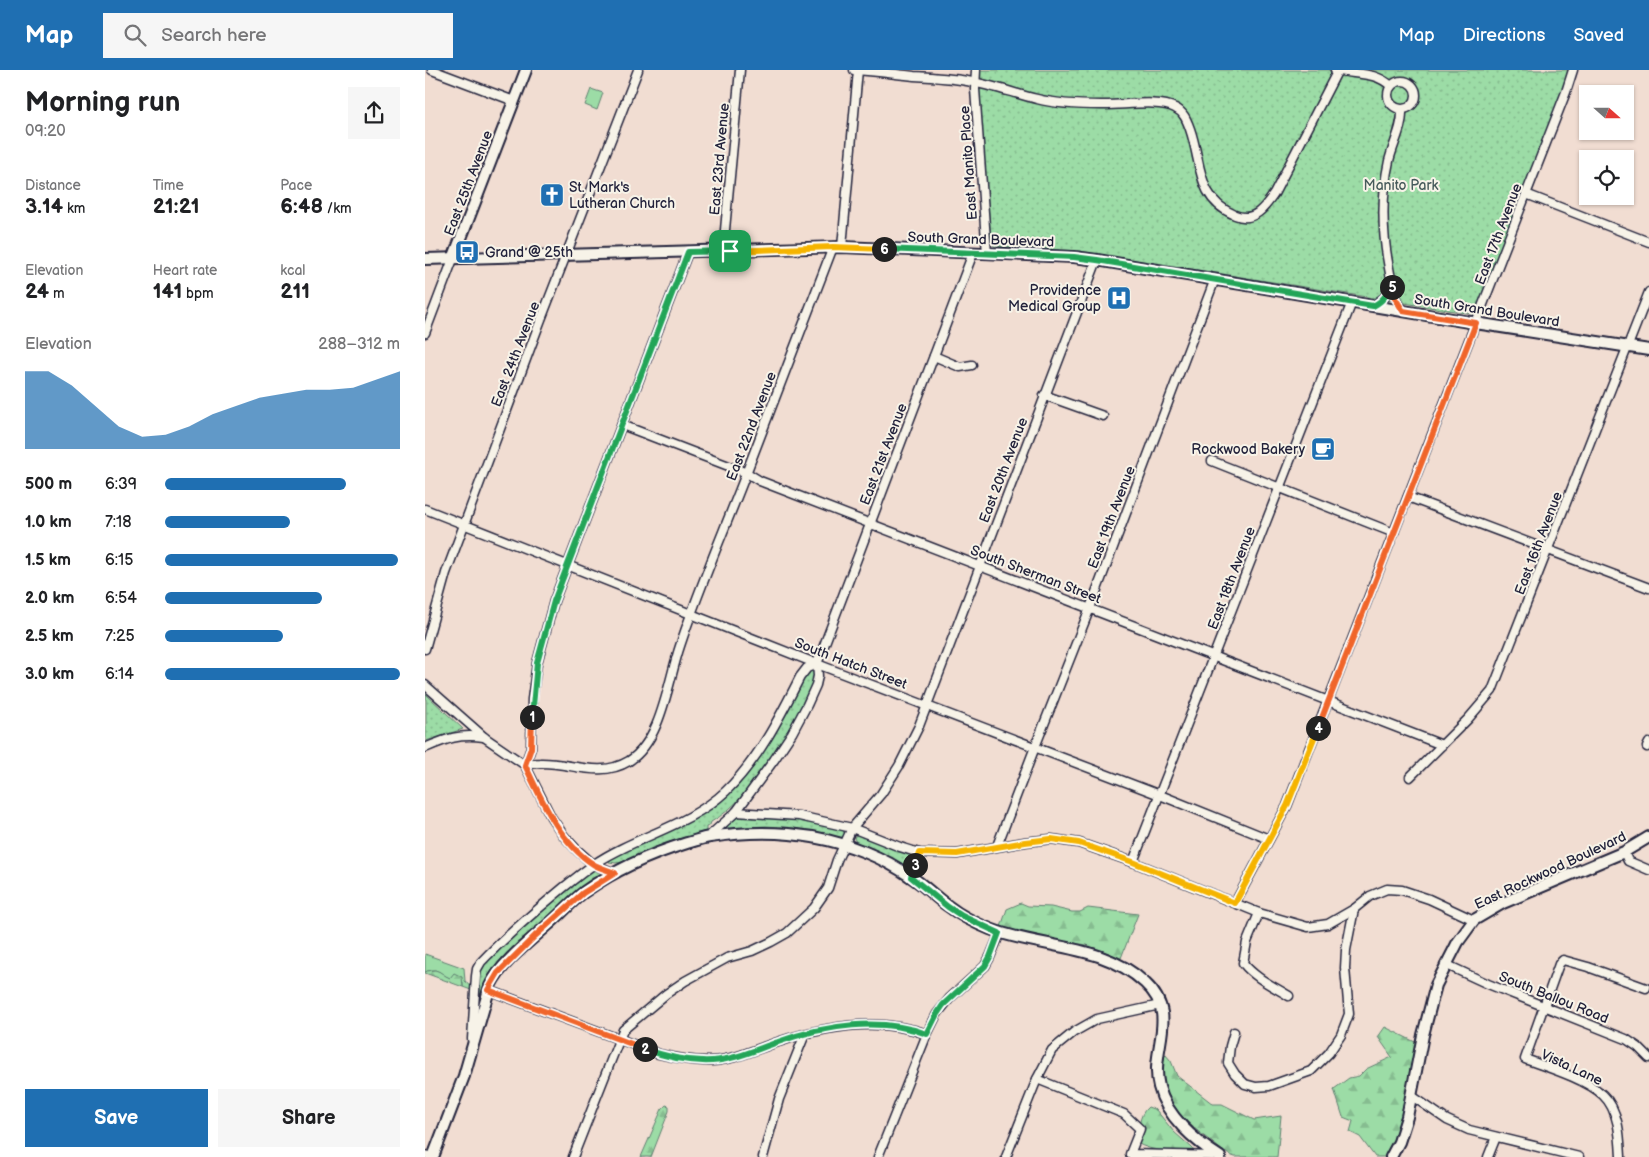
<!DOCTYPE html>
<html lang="en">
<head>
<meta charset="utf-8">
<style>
  :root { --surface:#fff; --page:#f6f6f6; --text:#202124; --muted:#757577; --accent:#1f6fb2 }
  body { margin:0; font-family:"Balsamiq Sans",sans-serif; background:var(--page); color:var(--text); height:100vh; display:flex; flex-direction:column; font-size:19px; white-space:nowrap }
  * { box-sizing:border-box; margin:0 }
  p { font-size:16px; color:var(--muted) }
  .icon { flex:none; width:28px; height:28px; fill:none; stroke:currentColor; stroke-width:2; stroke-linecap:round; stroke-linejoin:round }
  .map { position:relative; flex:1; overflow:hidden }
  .panel { display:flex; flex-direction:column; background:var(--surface); width:425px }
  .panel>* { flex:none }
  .needle { width:32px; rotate:111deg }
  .controls { position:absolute; left:1154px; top:15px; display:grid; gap:10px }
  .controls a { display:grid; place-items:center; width:55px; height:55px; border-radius:0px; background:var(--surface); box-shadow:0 1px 4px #0004; font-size:25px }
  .pin { position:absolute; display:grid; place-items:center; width:42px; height:42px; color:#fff; margin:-21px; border-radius:10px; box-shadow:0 2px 8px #0006 }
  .km { position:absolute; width:25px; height:25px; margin:-12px; border-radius:50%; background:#222; color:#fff; font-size:14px; line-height:25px; text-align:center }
  .round { display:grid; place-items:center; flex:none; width:52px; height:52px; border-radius:0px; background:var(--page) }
  .overview { display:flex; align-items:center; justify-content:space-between; height:85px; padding:0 25px }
  h1 { font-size:28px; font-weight:600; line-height:38px }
  .figures { display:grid; grid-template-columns:repeat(3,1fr); gap:8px; height:85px; padding:5px 25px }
  .figures div { display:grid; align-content:center }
  .figures b { font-size:21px; font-weight:600 }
  .figures small { font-size:14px; font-weight:400 }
  .figures p { font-size:14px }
  .chart { height:140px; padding:10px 25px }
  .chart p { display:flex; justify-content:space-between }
  .chart svg { width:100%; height:90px; margin-top:5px; fill:var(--accent); opacity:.7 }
  .primary-button { display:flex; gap:10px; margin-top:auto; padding:10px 25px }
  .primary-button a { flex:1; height:58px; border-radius:0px; background:var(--accent); color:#fff; font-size:20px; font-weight:600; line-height:58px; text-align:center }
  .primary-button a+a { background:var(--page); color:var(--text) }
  ul { padding:0 25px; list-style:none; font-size:16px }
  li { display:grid; grid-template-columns:80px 60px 1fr; align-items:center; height:38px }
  li i { height:12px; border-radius:6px; background:var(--accent) }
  header { display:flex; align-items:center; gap:30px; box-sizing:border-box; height:70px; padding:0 25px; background:var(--accent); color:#fff }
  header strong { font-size:24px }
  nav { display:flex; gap:28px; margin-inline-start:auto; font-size:18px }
  .search { width:350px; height:45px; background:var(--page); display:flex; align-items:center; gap:12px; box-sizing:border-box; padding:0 18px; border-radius:0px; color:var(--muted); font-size:19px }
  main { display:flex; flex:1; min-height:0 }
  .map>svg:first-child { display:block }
  .grass { fill:#9cdca6; stroke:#5f7f70 }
  .forest { fill:url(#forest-firs); stroke:#5f7f70 }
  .park { fill:url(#park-dots); stroke:#5f7f70 }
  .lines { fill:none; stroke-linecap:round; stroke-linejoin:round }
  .street-casing { stroke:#22223b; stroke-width:11 }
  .secondary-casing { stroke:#22223b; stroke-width:14 }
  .street { stroke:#f7f3e8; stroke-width:8 }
  .secondary { stroke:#f7f3e8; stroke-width:10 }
  .split-1-casing { stroke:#fff; stroke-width:10 }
  .split-2-casing { stroke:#fff; stroke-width:10 }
  .split-3-casing { stroke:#fff; stroke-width:10 }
  .split-4-casing { stroke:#fff; stroke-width:10 }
  .split-5-casing { stroke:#fff; stroke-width:10 }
  .split-6-casing { stroke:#fff; stroke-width:10 }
  .split-7-casing { stroke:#fff; stroke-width:10 }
  .split-1 { stroke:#22a559; stroke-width:6 }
  .split-2 { stroke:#f0652b; stroke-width:6 }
  .split-3 { stroke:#22a559; stroke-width:6 }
  .split-4 { stroke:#f5b400; stroke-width:6 }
  .split-5 { stroke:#f0652b; stroke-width:6 }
  .split-6 { stroke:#22a559; stroke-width:6 }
  .split-7 { stroke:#f5b400; stroke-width:6 }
  .labels { text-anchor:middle; stroke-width:4; stroke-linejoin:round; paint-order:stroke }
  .street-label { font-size:14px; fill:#22223b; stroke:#f7f3e8 }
  .park-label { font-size:14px; fill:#475a5b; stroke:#f7f3e8 }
  .poi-label { font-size:14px; fill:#22223b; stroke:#f7f3e8; text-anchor:start }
</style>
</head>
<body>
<header>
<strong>Map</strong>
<div class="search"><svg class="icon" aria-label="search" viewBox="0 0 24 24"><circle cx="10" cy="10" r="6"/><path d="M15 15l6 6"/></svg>Search here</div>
<nav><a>Map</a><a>Directions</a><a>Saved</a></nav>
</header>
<main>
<section class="panel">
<div class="overview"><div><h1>Morning run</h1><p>09:20</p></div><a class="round"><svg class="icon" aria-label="share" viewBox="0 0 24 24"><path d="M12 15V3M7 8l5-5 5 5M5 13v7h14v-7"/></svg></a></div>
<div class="figures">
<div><p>Distance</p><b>3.14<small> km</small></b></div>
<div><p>Time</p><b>21:21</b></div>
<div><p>Pace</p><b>6:48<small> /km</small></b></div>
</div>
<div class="figures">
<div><p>Elevation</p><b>24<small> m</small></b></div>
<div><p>Heart rate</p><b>141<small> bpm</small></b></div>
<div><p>kcal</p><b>211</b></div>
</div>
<div class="chart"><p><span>Elevation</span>288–312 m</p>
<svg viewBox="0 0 160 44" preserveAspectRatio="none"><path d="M0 44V6L10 6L20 13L30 23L40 33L50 38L60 37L70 33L80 27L90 23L100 19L110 17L120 15L130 15L140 14L150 10L160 6V44z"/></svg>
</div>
<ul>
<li><b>500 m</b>6:39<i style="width:77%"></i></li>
<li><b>1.0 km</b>7:18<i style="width:53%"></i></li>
<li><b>1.5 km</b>6:15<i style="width:99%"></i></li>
<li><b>2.0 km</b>6:54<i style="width:67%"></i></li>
<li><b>2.5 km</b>7:25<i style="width:50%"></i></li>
<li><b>3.0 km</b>6:14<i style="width:100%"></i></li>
</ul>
<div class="primary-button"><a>Save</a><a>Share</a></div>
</section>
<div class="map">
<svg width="1224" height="1087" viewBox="0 0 1224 1087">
  <defs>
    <pattern id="forest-firs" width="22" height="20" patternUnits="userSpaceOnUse" patternTransform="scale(1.25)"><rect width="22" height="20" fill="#9cdca6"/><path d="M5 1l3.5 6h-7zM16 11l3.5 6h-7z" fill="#86bc90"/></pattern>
    <pattern id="park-dots" width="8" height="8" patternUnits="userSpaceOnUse" patternTransform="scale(1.25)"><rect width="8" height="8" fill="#9cdca6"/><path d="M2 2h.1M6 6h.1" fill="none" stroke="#86bc90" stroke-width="1.8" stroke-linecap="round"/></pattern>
  </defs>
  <rect width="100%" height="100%" fill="#f1ddd2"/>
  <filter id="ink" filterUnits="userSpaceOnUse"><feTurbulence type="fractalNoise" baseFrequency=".02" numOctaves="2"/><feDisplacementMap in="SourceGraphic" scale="10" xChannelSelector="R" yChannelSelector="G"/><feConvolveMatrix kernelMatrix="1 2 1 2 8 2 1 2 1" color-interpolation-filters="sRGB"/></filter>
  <g filter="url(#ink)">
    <g class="grass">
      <path d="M166,19L178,23L172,40L160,35Z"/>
      <path d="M0,884L39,898L40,911L46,916V920L38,917V912C33,911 27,909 22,907C13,902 12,897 0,902Z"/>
    </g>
    <g class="forest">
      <path d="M596,833L603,836L626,837L647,842H655L663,838L713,844L696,888L662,875L617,868L576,857L582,839Z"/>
      <path d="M10,900C16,901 19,906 25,908L29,903L37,907L38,917L0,903L2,901Z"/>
      <path d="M960,957L992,973L972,1062L959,1087H950L935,1067L925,1062L928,1051L918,1047L909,1019L924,1008L934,1006L941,999L967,987L953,967Z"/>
      <path d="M740,984L746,991L752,1006L788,1034H797L829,1050L856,1046L852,1087C841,1087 819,1087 810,1087C800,1084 792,1076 784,1070C754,1047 732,1025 740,984Z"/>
      <path d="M241,1035L244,1036V1041L226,1087H216L237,1039Z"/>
      <path d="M723,1037L731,1040L749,1062L766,1077L768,1079L767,1082L765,1083C747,1081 727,1082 712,1073C714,1061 713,1045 723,1037Z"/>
    </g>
    <g class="park">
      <path d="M554,0H1144L1139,16L1052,240L1048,244L654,181L569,176L566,172C563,131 559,91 556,51C555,35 550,15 554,0Z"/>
      <path d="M385,600L389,602L390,607C370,651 330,728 286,752L285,755L281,757V761L238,774L198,792L191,793L184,792L185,790L202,780L257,755L281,741L317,706L381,602Z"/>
      <path d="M1,624L38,659L1,671Z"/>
      <path d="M318,746C352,746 385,751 418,760L420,765L416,768L369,758L341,756L303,758L302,755L312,748Z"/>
      <path d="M435,763L463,777L489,784V789L486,795L481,797L459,784L431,772L429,768L430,766Z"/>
      <path d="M170,799L175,801L177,805C148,828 63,890 56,924H54L56,901L62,891L98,856L137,822Z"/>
    </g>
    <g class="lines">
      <defs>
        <g id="street">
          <path d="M7,0L89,31"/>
          <path d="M429,0C449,1 469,4 489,6C507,7 525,8 542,11C566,15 588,23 612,29C632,34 654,35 676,35C696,36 734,29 750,38C759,42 762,51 765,59C777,93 771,129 810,145C829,153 840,137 849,124L913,0"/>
          <path d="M551,0L550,19L562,184"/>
          <path d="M910,0C930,5 950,1 966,16"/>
          <circle cx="977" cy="25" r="14"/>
          <path d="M977,40C978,57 968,74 964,91C956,127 957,162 964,198C967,214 969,227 978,241"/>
          <path d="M1101,124L1224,172"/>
          <path d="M417,177L433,0"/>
          <path d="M298,181L315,0"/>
          <path d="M948,236L960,227L965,214"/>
          <path d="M0,263L28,189"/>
          <path d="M509,286L535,297L547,295"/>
          <path d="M619,325L678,346"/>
          <path d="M197,355L322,403L335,411L1017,675"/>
          <path d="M787,391L969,463"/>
          <path d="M983,427L1224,518"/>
          <path d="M0,439L400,597L735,725L844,769"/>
          <path d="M0,579L21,503L115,252L213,0"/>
          <path d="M0,615L59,667L100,695L126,747L139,766L152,780L168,794L190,803"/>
          <path d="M1222,677L1224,673"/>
          <path d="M0,678C23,668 34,664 59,667"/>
          <path d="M100,695C105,694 110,693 115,693C146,692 174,709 204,691C237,670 243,611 255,576C273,521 296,468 317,414C348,335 378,256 408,177"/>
          <path d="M100,695L106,678L107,629L112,593L129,531L263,182"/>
          <path d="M985,707L1043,649L1067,621L1224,222"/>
          <path d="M311,742L374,746L427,758L475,777L494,783L532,784L600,772L626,769L654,773L708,792L834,843L883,857L903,854L929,839L945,826L962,819L977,820L1004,829L1049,850"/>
          <path d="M283,767L311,742L349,690L367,663L382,635L391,615L393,606L392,594L548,183"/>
          <path d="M572,776L610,677L665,538L790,209"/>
          <path d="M1199,782L1203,791L1224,800"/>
          <path d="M708,792L927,232"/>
          <path d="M486,807L494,783"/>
          <path d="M810,833L862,736L1141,22L1148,0"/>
          <path d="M834,843L822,872L818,893C830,908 848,916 864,926"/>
          <path d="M1020,894L1063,914L1201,969L1213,977L1224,988"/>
          <path d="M63,920L234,984C251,988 269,992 287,991C309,990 331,979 353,972C400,956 455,947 502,964"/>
          <path d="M809,962L805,976L803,993L810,1004L820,1014L831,1017L844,1016L886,1001L904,983L916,965L924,944L920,898L921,880L929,839"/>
          <path d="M47,969L51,906L52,899L56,892C82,865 109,842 138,818C148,810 158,802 168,795C210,766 263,757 301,721C333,690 355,647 375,607L382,598L392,594"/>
          <path d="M612,1009L699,1044L715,1059L705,1084L793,1086"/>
          <path d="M987,1026L1022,1050L1044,1060L1154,1087"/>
          <path d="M0,1085L8,1087"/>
          <path d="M148,1087L198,960L241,924L260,911L302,888L327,881L346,872L362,863L389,838L403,818L412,790L427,758L456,724L474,696L494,656L672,190"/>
          <path d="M338,1087L354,1029L380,964"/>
          <path d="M453,1087L502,964L512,944L525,928L560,896L565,887L575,863"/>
          <path d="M581,1087L612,1009L627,980L649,962L672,949L735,935"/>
          <path d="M1063,1087L1071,1067"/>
          <path d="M1196,1087C1195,1067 1194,1040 1178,1025C1161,1009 1122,997 1100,989L1134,894L1138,890L1163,897L1221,918"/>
        </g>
        <g id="secondary">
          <path d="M0,189L417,177L649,187L672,190L1044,252L1224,280"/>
          <path d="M28,189L101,0"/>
          <path d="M8,1087L39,1006L65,916C76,893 105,871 124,854C136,844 147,831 159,822C190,800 226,784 262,773C270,771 277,768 285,767C336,759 391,762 440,782C455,788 472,797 486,807C499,815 510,827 523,836C536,846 550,853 565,859C616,879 678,873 720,913C756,946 724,979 734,1017C741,1046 770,1071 795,1087"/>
          <path d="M966,1087L974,1072L982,1047L998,965L1011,915L1033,872L1049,850L1078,833L1199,782L1224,767"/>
        </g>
      </defs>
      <use href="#street" class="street-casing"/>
      <use href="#secondary" class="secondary-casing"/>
      <use href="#street" class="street"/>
      <use href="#secondary" class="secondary"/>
    </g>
  </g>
  <g class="lines" filter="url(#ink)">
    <defs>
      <path id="split-1" d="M107,647L112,593L129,531L263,182L305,181"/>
      <path id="split-2" d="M107,647L106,678L100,695C116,729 135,773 168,794C174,798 183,800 190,803L158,823L110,866L73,903L63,920L220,979"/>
      <path id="split-3" d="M220,979C241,987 264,992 287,991C310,990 332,979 353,972C400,955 455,947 502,964L512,944L518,935L560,896L565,887L574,863L537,846L523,837L486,807L490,795"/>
      <path id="split-4" d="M490,795L494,783L532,784L600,772L626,769L654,773L708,792L810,833L862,736L893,658"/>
      <path id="split-5" d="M893,658L1051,253L978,241L970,228L967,217"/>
      <path id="split-6" d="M459,179L649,187L672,190L948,236C960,230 964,222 966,209L967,217"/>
      <path id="split-7" d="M305,181L408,177L459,179"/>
    </defs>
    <use href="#split-1" class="split-1-casing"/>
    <use href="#split-2" class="split-2-casing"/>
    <use href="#split-3" class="split-3-casing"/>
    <use href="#split-4" class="split-4-casing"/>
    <use href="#split-5" class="split-5-casing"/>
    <use href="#split-6" class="split-6-casing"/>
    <use href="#split-7" class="split-7-casing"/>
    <use href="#split-1" class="split-1"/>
    <use href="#split-2" class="split-2"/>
    <use href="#split-3" class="split-3"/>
    <use href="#split-4" class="split-4"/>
    <use href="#split-5" class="split-5"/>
    <use href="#split-6" class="split-6"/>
    <use href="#split-7" class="split-7"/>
  </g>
  <defs>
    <symbol id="church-square" viewBox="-11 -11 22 22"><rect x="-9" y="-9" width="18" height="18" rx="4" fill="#1f6fb2" stroke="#f7f3e8"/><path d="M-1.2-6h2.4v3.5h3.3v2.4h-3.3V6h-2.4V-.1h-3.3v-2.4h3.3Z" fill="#fff"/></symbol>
    <symbol id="bus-square" viewBox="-11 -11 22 22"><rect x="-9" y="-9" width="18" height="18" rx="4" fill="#1f6fb2" stroke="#f7f3e8"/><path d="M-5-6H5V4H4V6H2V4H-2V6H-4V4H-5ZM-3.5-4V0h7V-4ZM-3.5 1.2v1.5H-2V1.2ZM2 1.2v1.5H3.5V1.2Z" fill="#fff"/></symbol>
    <symbol id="hospital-square" viewBox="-11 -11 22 22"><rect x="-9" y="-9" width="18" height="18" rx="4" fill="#1f6fb2" stroke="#f7f3e8"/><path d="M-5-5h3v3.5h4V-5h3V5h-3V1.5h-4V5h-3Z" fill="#fff"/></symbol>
    <symbol id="cafe-square" viewBox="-11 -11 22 22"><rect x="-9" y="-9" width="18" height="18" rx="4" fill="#1f6fb2" stroke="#f7f3e8"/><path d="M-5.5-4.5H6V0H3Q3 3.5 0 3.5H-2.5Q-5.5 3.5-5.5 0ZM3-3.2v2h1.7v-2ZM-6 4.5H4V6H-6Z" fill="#fff"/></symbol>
  </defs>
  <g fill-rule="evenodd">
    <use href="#church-square" x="113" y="111" width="28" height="28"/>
    <use href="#bus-square" x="28" y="168" width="28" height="28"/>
    <use href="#hospital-square" x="680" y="214" width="28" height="28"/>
    <use href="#cafe-square" x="884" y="365" width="28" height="28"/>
  </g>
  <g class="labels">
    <g class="street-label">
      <text transform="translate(294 89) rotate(-85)" y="5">East 23rd Avenue</text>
      <text transform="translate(543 93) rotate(-94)" y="5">East Manito Place</text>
      <text transform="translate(43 113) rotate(-69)" y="5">East 25th Avenue</text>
      <text transform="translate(1073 164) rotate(-69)" y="5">East 17th Avenue</text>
      <text transform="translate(556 169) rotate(2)" y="5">South Grand Boulevard</text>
      <text transform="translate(1062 240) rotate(9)" y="5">South Grand Boulevard</text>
      <text transform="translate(90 284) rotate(-69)" y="5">East 24th Avenue</text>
      <text transform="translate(326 356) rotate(-69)" y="5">East 22nd Avenue</text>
      <text transform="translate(458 384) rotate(-69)" y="5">East 21st Avenue</text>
      <text transform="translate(578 400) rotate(-69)" y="5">East 20th Avenue</text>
      <text transform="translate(686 447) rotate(-69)" y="5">East 19th Avenue</text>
      <text transform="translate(1113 473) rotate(-69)" y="5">East 16th Avenue</text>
      <text transform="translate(611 504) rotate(21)" y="5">South Sherman Street</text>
      <text transform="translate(806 508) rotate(-69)" y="5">East 18th Avenue</text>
      <text transform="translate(426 593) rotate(21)" y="5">South Hatch Street</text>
      <text transform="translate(1125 800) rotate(-25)" y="5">East Rockwood Boulevard</text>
      <text transform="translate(1129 927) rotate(22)" y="5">South Ballou Road</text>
      <text transform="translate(1147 997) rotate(25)" y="5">Vista Lane</text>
    </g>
    <g class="park-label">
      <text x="976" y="120">Manito Park</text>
    </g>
    <g class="poi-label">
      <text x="144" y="122">St. Mark's<tspan x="144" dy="16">Lutheran Church</tspan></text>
      <text x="60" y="187">Grand @ 25th</text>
      <text x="676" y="225" text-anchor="end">Providence<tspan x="676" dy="16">Medical Group</tspan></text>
      <text x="880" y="384" text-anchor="end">Rockwood Bakery</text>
    </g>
  </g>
</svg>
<div class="controls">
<a><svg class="needle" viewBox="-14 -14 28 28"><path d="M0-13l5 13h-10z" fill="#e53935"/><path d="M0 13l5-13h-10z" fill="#757577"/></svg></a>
<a><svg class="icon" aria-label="locate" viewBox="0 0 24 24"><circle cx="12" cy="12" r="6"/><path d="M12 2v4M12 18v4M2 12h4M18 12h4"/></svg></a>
</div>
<div class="pin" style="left:305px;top:181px;background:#1e9e55"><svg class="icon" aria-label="arrive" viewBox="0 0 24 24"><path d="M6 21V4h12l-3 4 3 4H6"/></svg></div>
<b class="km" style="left:107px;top:647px">1</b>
<b class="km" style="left:220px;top:979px">2</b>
<b class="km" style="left:490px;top:795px">3</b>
<b class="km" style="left:893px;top:658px">4</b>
<b class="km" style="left:967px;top:217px">5</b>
<b class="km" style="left:459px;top:179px">6</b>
</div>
</main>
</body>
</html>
